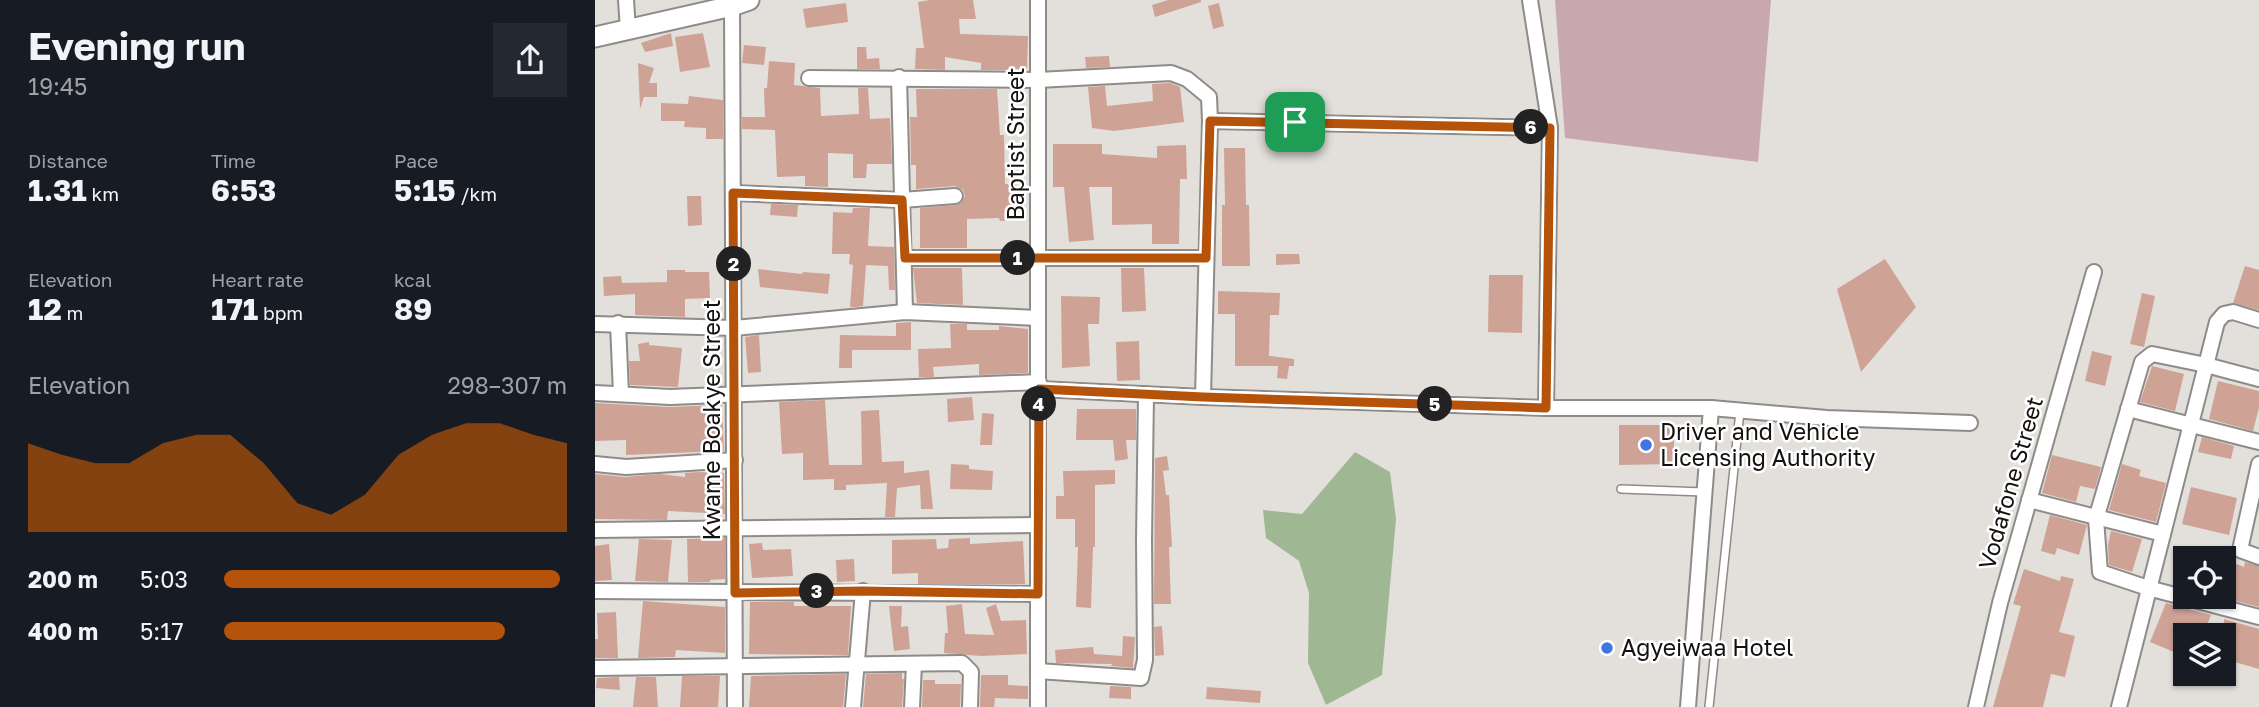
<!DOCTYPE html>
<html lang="en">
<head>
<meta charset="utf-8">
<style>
  :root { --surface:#171b24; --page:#242831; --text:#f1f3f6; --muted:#9ea1a6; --accent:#b45309 }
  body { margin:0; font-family:"Golos Text",sans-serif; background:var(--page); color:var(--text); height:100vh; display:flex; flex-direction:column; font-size:26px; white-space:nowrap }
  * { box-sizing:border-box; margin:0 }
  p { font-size:23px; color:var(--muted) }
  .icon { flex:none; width:38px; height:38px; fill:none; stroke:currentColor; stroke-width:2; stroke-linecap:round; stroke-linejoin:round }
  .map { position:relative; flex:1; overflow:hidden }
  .side { display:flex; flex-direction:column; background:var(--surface); width:595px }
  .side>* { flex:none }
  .buttons { position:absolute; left:1578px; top:546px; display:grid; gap:14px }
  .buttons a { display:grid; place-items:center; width:63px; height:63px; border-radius:0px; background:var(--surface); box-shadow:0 2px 5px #0004; font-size:35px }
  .pin { position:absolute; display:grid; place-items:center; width:60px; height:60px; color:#fff; margin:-30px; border-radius:14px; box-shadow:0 4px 10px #0006 }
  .km { position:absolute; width:35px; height:35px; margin:-18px; border-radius:50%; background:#222; color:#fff; font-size:19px; line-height:35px; text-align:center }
  .round { display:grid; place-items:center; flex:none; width:74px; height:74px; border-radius:0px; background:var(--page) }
  .head { display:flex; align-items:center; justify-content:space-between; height:119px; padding:0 28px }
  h1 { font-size:38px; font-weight:700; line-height:52px }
  .figures { display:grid; grid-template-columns:repeat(3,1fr); gap:10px; height:119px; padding:7px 28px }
  .figures div { display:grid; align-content:center }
  .figures b { font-size:30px; font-weight:700 }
  .figures small { font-size:19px; font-weight:400 }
  .figures p { font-size:19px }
  .chart { height:196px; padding:14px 28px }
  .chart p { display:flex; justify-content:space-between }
  .chart svg { width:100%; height:126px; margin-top:7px; fill:var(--accent); opacity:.7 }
  ul { padding:0 28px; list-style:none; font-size:23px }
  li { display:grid; grid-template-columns:112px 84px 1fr; align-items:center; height:52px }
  li i { height:18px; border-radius:9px; background:var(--accent) }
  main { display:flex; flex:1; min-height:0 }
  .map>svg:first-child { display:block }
  .green { fill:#c9a7af }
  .water { fill:#a0b793 }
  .building { fill:#cfa296 }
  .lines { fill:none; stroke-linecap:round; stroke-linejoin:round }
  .lane-casing { stroke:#8f8b88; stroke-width:10 }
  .street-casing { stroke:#8f8b88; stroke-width:18 }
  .secondary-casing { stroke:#8f8b88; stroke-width:23 }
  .lane { stroke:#fff; stroke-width:7 }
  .street { stroke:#fff; stroke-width:14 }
  .secondary { stroke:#fff; stroke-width:19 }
  .route-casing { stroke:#fff; stroke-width:14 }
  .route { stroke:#b45309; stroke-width:9 }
  .poi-dot { fill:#4075e6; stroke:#fff; stroke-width:2.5 }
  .labels { text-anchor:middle; stroke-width:5; stroke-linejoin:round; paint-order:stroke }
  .street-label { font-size:23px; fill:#131210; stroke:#fff }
  .poi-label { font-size:23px; fill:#131210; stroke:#fff; text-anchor:start }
</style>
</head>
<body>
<main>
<section class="side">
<div class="head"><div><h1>Evening run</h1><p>19:45</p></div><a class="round"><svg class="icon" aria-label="share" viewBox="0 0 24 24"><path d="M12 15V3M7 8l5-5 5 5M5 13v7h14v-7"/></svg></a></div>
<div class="figures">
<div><p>Distance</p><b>1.31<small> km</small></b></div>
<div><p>Time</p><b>6:53</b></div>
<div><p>Pace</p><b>5:15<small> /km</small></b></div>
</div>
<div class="figures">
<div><p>Elevation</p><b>12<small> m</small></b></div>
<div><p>Heart rate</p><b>171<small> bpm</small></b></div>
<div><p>kcal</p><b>89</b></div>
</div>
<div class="chart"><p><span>Elevation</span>298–307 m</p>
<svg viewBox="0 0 160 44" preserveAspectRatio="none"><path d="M0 44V13L10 17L20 20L30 20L40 13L50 10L60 10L70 20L80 34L90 38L100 31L110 17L120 10L130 6L140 6L150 10L160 13V44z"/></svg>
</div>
<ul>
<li><b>200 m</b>5:03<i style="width:98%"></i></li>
<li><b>400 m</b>5:17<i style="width:82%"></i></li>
</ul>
</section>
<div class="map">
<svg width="1664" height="707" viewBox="0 0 1664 707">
  <rect width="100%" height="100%" fill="#e3e0dc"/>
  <path class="green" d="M960,0H1176L1163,162L970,138Z"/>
  <path class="water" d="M760,452L795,472L801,519L787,675L731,705L713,663L714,593L704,561L671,538L668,510L707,514Z"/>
  <g class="building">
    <path d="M335,0H378L381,19H364L365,34L433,36L432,70H386V63L350,57V70L320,69L321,48H329L323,2Z"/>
    <path d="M573,0H606V2L560,17L557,5Z"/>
    <path d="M251,3L253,22L211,28L208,9Z"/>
    <path d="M624,3L629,26L618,29L613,6Z"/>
    <path d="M76,33L78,46L50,52L46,43Z"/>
    <path d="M108,33L115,67L85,72L80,37Z"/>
    <path d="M149,45L171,47L169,65L147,63Z"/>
    <path d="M262,47H271L272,59L284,58L285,69H262Z"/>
    <path d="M514,56L515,67L491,68L490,57Z"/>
    <path d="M174,61L200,63L199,85L225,88L226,116L264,114L263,88H273L275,119L295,118L297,164H272L271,178H258V154L233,153V187L210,186V176L182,177L180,130L147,129V117H170L169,88H172Z"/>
    <path d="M43,63L59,68L54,83H62V97H49L45,109Z"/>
    <path d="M575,83L585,87L589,122L519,131L497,128L493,87L510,86L512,106L558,101L557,84Z"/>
    <path d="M321,89H402L405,135H409L410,184H421L422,220L405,221L404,218L372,219V248H325V208L361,205L366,203L370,196L368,190L360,186L321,189V165H316L315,117H322Z"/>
    <path d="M94,96L128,100V139H111V128L89,127L90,121H66V103L93,104Z"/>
    <path d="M458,144H507V154L562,158V146L591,145L592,179H585L584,244H557V224L517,225V187H494L499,240L474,242L469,187H458Z"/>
    <path d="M629,148H650L651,205H654L655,266H627V205H630Z"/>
    <path d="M92,196H106L107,225L93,226Z"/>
    <path d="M176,204L203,205L202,217L175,215Z"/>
    <path d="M258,208H275L273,246L299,247L300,290H294L293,266L271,265L268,306L261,307H255L258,265L254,264L255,254H237L238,212L257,213Z"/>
    <path d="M681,254H704L705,264L681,265Z"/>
    <path d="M1290,259L1321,307L1266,372L1242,289Z"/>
    <path d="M1650,266L1664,270V310L1638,303Z"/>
    <path d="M318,268H367L368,305L322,303Z"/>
    <path d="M526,268H549L551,311L527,312Z"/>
    <path d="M163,269L207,274L208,272L235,274L233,294L165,287Z"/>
    <path d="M72,270H90V272H114L115,298L90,299V317L40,315V294L9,296L8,277L26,276L27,283L72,282Z"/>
    <path d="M894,275H928L927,333L893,332Z"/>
    <path d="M623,291L685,293L684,315H675L674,356L699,359V366H694L692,379L682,378L683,366H640V314H623Z"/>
    <path d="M1547,293L1560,296L1549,347L1535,344Z"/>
    <path d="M466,296L505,297L504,324H493L495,366L467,368Z"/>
    <path d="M316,322V350H257V368H244L245,335L301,336V323Z"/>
    <path d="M355,324H372V330H404V326L433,329V373L384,375V364L338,367L339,377H324L323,349L356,348Z"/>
    <path d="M164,335L166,372L153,373L150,337Z"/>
    <path d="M544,341L545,380L522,381L521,342Z"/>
    <path d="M54,342V345L87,348L83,387L35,385L34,361H45L43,344Z"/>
    <path d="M1497,351L1517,356L1510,386L1490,381Z"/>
    <path d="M1557,366L1589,374L1580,411L1545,402Z"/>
    <path d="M1623,381L1664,391V408L1658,431L1614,419Z"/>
    <path d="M377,397L379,420L353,422L352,399Z"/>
    <path d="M230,400L234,465H267L266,411L284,410L287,462L309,461V473L334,470L338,509H326L325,485L302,488L300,517H290L292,483L251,485V490H239V479L208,480V453L187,454L184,402Z"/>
    <path d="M0,403L74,407L127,405L129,451L31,455V440L0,441Z"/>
    <path d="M482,409H541V440H531L533,459L520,461L518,440H481Z"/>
    <path d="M387,413L399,414L397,445H385Z"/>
    <path d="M1024,425H1079V464L1024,465Z"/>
    <path d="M1607,437L1639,446L1636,459L1603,452Z"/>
    <path d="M1457,455L1506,467L1500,489L1485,486L1481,502L1447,493Z"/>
    <path d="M572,456L574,470L568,471L571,495H574L577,547H574L576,604H559L560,458Z"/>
    <path d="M356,464L374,465V469L398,471L397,490L355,489Z"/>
    <path d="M1527,464L1546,470L1544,476L1571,483L1561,522L1514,510Z"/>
    <path d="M520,470V484L500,485V547H498L496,608L481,607L483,547H480V519H461V496H469L468,471Z"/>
    <path d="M103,472L129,473L130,514L73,511L72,520L0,519V474L30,477L65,474L90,477V473Z"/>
    <path d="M1596,487L1642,498L1634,535L1587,524Z"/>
    <path d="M1455,515L1492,525L1484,555L1462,548L1460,555L1446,551Z"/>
    <path d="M1516,531L1547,539L1537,572L1514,565L1513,545Z"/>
    <path d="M130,538V579L115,580V582H93L92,539Z"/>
    <path d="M375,538V544L428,541L430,584H323V573L297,574V540L341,539L342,549L353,548L354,539Z"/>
    <path d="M44,539L77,540L73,582L40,581Z"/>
    <path d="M167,543L168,550L196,549L198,576L157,578L154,544Z"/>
    <path d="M14,544L17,580L0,581V546Z"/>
    <path d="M259,559L260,581L242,582L241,560Z"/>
    <path d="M1629,559L1649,567L1650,562L1664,566V607L1629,598Z"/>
    <path d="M1429,569L1465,581L1466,576L1479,579L1464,632L1480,636L1470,677L1456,674L1448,707H1398L1426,606L1418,604Z"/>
    <path d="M48,601L130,607V653L81,650L80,657L43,658Z"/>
    <path d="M155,602H199V606H256L253,655L154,654Z"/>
    <path d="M1571,603L1616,615L1608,635H1591V657L1555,642Z"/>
    <path d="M367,604L370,634L399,635L391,608L401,604L406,621L431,620L432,654L386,656L349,653L350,633H353L351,606Z"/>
    <path d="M294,606H307L306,627L313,626L315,649L299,651Z"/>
    <path d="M21,612L23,658H0V639H3L2,613Z"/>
    <path d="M1629,619L1664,629V669L1629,659Z"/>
    <path d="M567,626L569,655L560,656L559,627Z"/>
    <path d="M528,636L540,637L538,668L516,666L517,664L461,663L460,650L498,647L499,654L527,656Z"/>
    <path d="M307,673V679H309L307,707H268L271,674Z"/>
    <path d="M251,674L248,707H154L156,676Z"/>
    <path d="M386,675H413V685L433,686V699L400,698L399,707H385Z"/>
    <path d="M87,676H125L123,707H85Z"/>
    <path d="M24,677L25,690L1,688L2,678Z"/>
    <path d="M41,677H61L63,707H38Z"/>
    <path d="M328,680H340V684H366L365,707H327Z"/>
    <path d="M515,686L536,687V699L514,698Z"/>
    <path d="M612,687L666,691L665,703L611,699Z"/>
  </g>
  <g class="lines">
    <defs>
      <g id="lane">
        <path d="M1026,489L1109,492"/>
        <path d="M1114,707L1145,411"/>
      </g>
      <g id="street">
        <path d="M31,0L33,30"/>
        <path d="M443,0V707"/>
        <path d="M137,6L140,707"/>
        <path d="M304,77L310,312"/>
        <path d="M214,78L443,80L576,73L592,79L614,97L615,121"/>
        <path d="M138,193L307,200L360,196"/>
        <path d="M310,258H611"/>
        <path d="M23,323L26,394"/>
        <path d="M0,324L139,328L310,312L443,318"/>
        <path d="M1664,379L1611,365L1557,354L1547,362L1501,519L1505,572L1553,588L1664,617"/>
        <path d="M444,389L608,397L951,408L955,128L935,0"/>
        <path d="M0,393L75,397L444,382"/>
        <path d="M608,397L615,121L955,128"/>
        <path d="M951,408H1116L1232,418L1375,423"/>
        <path d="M1533,409L1664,442"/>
        <path d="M0,464L31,467L140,460"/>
        <path d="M1664,464L1645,550L1664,557"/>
        <path d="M1434,500L1568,534"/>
        <path d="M0,530L443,525"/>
        <path d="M0,591L443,594"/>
        <path d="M0,668L367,663L376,672L375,707"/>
        <path d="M443,671L546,678L550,660L549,540L551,394"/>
        <path d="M258,707L268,591"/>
        <path d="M317,707L319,664"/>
        <path d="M1093,707L1116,408"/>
        <path d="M1381,707L1405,603L1499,272"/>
        <path d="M1524,707L1622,322L1629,314L1638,312L1664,320"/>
      </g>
      <path id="secondary" d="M0,37L137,6L154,0"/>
    </defs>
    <use href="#lane" class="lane-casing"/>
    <use href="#street" class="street-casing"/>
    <use href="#secondary" class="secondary-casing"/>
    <use href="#lane" class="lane"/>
    <use href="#street" class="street"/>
    <use href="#secondary" class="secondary"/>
  </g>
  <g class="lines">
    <defs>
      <path id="route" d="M615,121L955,128L951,408L608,397L444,389L443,594L268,591L140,593L138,193L307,200L310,258H611Z"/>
    </defs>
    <use href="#route" class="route-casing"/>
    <use href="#route" class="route"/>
  </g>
  <g class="poi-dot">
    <circle cx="1051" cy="445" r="7"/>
    <circle cx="1012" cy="648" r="7"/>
  </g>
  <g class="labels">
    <g class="street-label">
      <text transform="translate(421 144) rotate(-90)" y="8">Baptist Street</text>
      <text transform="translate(117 420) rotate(-90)" y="8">Kwame Boakye Street</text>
      <text transform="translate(1416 483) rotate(-74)" y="8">Vodafone Street</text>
    </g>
    <g class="poi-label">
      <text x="1065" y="440">Driver and Vehicle<tspan x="1065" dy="26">Licensing Authority</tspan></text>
      <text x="1026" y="656">Agyeiwaa Hotel</text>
    </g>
  </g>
</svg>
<div class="buttons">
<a><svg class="icon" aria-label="locate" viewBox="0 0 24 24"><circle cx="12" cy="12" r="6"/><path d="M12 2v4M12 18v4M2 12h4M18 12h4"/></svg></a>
<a><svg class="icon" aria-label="layers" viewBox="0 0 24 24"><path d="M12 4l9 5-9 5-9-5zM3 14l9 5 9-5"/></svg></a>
</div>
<div class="pin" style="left:700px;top:122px;background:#1e9e55"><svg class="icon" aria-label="arrive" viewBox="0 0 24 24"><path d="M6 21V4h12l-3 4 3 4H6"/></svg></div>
<b class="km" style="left:423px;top:258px">1</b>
<b class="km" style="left:139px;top:264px">2</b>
<b class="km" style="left:222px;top:591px">3</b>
<b class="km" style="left:444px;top:404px">4</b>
<b class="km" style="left:840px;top:404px">5</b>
<b class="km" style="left:936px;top:127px">6</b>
</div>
</main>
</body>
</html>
